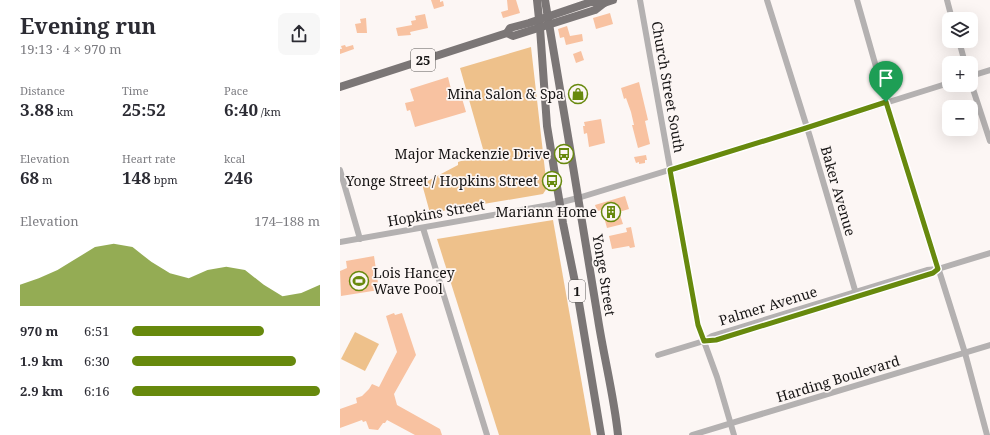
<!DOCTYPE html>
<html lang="en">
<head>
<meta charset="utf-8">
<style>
  :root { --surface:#fff; --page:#f7f7f7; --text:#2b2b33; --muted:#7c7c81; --accent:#67890d }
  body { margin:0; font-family:"Noto Serif",serif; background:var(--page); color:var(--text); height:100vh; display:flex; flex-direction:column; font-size:15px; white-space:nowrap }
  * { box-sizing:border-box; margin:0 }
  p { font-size:13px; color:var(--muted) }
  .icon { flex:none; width:22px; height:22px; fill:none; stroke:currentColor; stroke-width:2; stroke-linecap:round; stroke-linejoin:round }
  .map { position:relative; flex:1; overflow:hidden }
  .drawer { display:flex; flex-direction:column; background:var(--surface); width:340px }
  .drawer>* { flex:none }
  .buttons { position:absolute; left:602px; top:12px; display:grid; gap:8px }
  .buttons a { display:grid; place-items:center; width:36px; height:36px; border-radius:8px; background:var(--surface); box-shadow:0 4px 16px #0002; font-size:20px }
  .pin { position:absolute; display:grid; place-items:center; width:34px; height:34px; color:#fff; margin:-41px -17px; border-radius:50% 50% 50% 0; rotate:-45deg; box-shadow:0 0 4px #0007 }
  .pin .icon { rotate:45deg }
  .round { display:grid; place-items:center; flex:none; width:42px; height:42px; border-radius:8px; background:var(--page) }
  .overview { display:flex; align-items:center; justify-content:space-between; height:68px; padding:0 20px }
  h1 { font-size:22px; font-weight:700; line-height:30px }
  .figures { display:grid; grid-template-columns:repeat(3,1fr); gap:6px; height:68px; padding:4px 20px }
  .figures div { display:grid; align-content:center }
  .figures b { font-size:17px; font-weight:700 }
  .figures small { font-size:11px; font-weight:400 }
  .figures p { font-size:11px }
  .chart { height:112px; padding:8px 20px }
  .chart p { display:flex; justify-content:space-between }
  .chart svg { width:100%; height:72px; margin-top:4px; fill:var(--accent); opacity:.7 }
  ul { padding:0 20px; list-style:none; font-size:13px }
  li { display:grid; grid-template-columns:64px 48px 1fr; align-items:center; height:30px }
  li i { height:10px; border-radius:5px; background:var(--accent) }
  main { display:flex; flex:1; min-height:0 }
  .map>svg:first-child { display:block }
  .green { fill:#eec18b }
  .building { fill:#f8c2a1 }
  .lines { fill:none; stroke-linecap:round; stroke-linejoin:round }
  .minor { stroke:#b4b1b1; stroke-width:6 }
  .major { stroke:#7b7676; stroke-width:8 }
  .route-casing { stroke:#fff; stroke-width:8 }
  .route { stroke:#67890d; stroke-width:5 }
  .labels { text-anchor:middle; stroke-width:3.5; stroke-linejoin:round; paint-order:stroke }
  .shield { fill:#fcf6f4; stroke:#5b5857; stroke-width:1 }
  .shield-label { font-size:13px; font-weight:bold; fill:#161414 }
  .street-label { font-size:14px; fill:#161414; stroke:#fcf6f4 }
  .poi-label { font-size:14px; fill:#161414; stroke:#fcf6f4; text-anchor:end }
</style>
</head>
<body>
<main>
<section class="drawer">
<div class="overview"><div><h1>Evening run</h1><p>19:13 · 4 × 970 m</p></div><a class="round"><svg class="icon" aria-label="share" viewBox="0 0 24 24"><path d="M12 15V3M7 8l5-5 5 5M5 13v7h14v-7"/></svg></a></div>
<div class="figures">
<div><p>Distance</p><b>3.88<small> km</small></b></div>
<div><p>Time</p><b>25:52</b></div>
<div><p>Pace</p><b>6:40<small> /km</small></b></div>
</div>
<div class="figures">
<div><p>Elevation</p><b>68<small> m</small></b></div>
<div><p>Heart rate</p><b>148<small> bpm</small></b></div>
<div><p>kcal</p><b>246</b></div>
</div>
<div class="chart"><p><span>Elevation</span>174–188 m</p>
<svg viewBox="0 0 160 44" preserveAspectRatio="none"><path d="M0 44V31L10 27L20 22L30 15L40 8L50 6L60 8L70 17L80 24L90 27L100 22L110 20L120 22L130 31L140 38L150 36L160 31V44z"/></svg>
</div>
<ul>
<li><b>970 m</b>6:51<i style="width:70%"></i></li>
<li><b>1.9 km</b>6:30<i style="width:87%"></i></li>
<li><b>2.9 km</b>6:16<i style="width:100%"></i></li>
</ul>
</section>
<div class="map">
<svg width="650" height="435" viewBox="0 0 650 435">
  <rect width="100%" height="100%" fill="#fcf6f4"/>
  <g class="green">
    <path d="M191,47L207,188L203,194L90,213L82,184L118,165V162L130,158L143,149L120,68Z"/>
    <path d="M213,220L251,435H159L97,239Z"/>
    <path d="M15,332L39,344L25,371L1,359Z"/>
  </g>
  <g class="building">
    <path d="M91,0H100V2L103,1L104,6L94,9Z"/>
    <path d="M167,0H176L180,13L163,18L161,12L168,10Z"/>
    <path d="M270,13L273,24L256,29L253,18Z"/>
    <path d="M85,14L88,28L70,32L71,35L58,36L56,28L72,25L71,21L76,20L75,16Z"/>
    <path d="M26,18L27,33H17L15,24L21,23L20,19Z"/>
    <path d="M227,26L230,36L242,34L243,41L226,45L224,37L220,38L218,29Z"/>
    <path d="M5,45L6,47L13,45L14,49L0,54V49H2L1,46Z"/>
    <path d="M241,51L244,60L236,63L233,54Z"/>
    <path d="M108,77L113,97L121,95L126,112L75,127L70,110L67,111L65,103L74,101L70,89Z"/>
    <path d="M299,82L308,120L305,121L310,144L298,148L292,125H294L291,112L286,98L284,99L281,88Z"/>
    <path d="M261,119L265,143L249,147L247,133L244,134L243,126H245L244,122Z"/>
    <path d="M306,155L307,160H305V163L299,164V162L296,163L294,157Z"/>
    <path d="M285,196L289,209L279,212L283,224L267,228L262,210L257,211L255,205Z"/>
    <path d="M291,227L295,247L290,248L289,246L272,249L269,236L287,232L286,228Z"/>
    <path d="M34,256L39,290L1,296L0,271L7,268L6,261Z"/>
    <path d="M54,313L55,315L62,313L76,355L54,394L57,405L100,429L102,435H75L47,420L45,423H43L38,430L29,429L26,421L23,422L22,420L0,428V409L17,403L16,398L22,396L29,389L32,384L39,387L57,352L46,316Z"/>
  </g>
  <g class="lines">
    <g class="minor">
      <path d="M300,0L358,325L377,377L394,435"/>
      <path d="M427,0L470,137L517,297"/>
      <path d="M517,0L546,102L625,353L647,435"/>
      <path d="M607,0L612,19"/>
      <path d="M619,41L625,63"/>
      <path d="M631,76L650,70"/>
      <path d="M631,83L650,141"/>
      <path d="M0,170L20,239"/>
      <path d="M83,228L147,435"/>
      <path d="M0,242L210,205L238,198L466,128L609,83"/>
      <path d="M367,341L376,340L593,273L597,270"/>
      <path d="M318,355L364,341L372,336L587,270L598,269L650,253"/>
      <path d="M352,435L650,345"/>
    </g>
    <g class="major">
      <path d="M197,0L200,28L207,126L223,223L238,297L261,435"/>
      <path d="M205,0C223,106 241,213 258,319C264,358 274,396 278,435"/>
      <path d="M167,33L173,36L255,10L264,3L273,0"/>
      <path d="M0,87L167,33L170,28L189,23L251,2L264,3"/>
    </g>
  </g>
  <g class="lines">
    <defs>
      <path id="route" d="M546,102L598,269L593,273L376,340L364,341L358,325L330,170L466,128Z"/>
    </defs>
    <use href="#route" class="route-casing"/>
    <use href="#route" class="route"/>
  </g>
  <defs>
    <symbol id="shop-ring" viewBox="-11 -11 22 22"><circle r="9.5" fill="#fcf6f4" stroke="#67890d" stroke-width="1.5"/><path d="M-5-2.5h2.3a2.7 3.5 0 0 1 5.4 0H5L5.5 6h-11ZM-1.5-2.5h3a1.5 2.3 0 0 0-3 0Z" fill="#67890d"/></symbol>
    <symbol id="bus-ring" viewBox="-11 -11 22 22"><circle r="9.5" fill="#fcf6f4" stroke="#67890d" stroke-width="1.5"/><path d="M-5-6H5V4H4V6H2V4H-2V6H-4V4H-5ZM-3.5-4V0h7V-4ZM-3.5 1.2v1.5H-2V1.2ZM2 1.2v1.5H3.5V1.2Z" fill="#67890d"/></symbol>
    <symbol id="building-ring" viewBox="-11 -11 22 22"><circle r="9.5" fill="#fcf6f4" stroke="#67890d" stroke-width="1.5"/><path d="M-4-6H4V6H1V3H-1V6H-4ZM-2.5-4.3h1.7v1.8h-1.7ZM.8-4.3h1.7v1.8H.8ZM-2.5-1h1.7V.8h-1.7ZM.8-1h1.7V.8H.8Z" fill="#67890d"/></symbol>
    <symbol id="stadium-ring" viewBox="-11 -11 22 22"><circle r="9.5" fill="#fcf6f4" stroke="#67890d" stroke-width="1.5"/><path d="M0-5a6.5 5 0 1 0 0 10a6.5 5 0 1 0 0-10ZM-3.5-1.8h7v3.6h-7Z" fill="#67890d"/></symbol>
  </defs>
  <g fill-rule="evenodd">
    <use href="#shop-ring" x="227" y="83" width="22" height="22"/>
    <use href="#bus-ring" x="213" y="143" width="22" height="22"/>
    <use href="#bus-ring" x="201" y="170" width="22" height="22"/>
    <use href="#building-ring" x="260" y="201" width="22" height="22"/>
    <use href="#stadium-ring" x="8" y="270" width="22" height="22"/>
  </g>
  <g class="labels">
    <g class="shield">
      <rect x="71" y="49" width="24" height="22" rx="3"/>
      <rect x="229" y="280" width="16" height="22" rx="3"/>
    </g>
    <g class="shield-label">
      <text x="83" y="65">25</text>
      <text x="237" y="296">1</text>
    </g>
    <g class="street-label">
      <text transform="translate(328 87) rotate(80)" y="5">Church Street South</text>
      <text transform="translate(498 191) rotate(74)" y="5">Baker Avenue</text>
      <text transform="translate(96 213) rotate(-10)" y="5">Hopkins Street</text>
      <text transform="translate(264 275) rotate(81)" y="5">Yonge Street</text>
      <text transform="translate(428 306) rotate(-17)" y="5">Palmer Avenue</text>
      <text transform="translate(498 379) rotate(-17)" y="5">Harding Boulevard</text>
    </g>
    <g class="poi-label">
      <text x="224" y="99">Mina Salon &amp; Spa</text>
      <text x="210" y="159">Major Mackenzie Drive</text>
      <text x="198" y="186">Yonge Street / Hopkins Street</text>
      <text x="257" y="217">Mariann Home</text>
      <text x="33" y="278" text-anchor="start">Lois Hancey<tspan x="33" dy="16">Wave Pool</tspan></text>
    </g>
  </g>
</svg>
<div class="buttons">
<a><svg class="icon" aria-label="layers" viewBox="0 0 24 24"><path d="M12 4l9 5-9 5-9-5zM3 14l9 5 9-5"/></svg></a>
<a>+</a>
<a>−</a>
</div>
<div class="pin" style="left:546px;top:102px;background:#1e9e55"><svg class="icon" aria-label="arrive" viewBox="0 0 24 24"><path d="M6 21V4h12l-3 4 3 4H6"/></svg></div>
</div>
</main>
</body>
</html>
